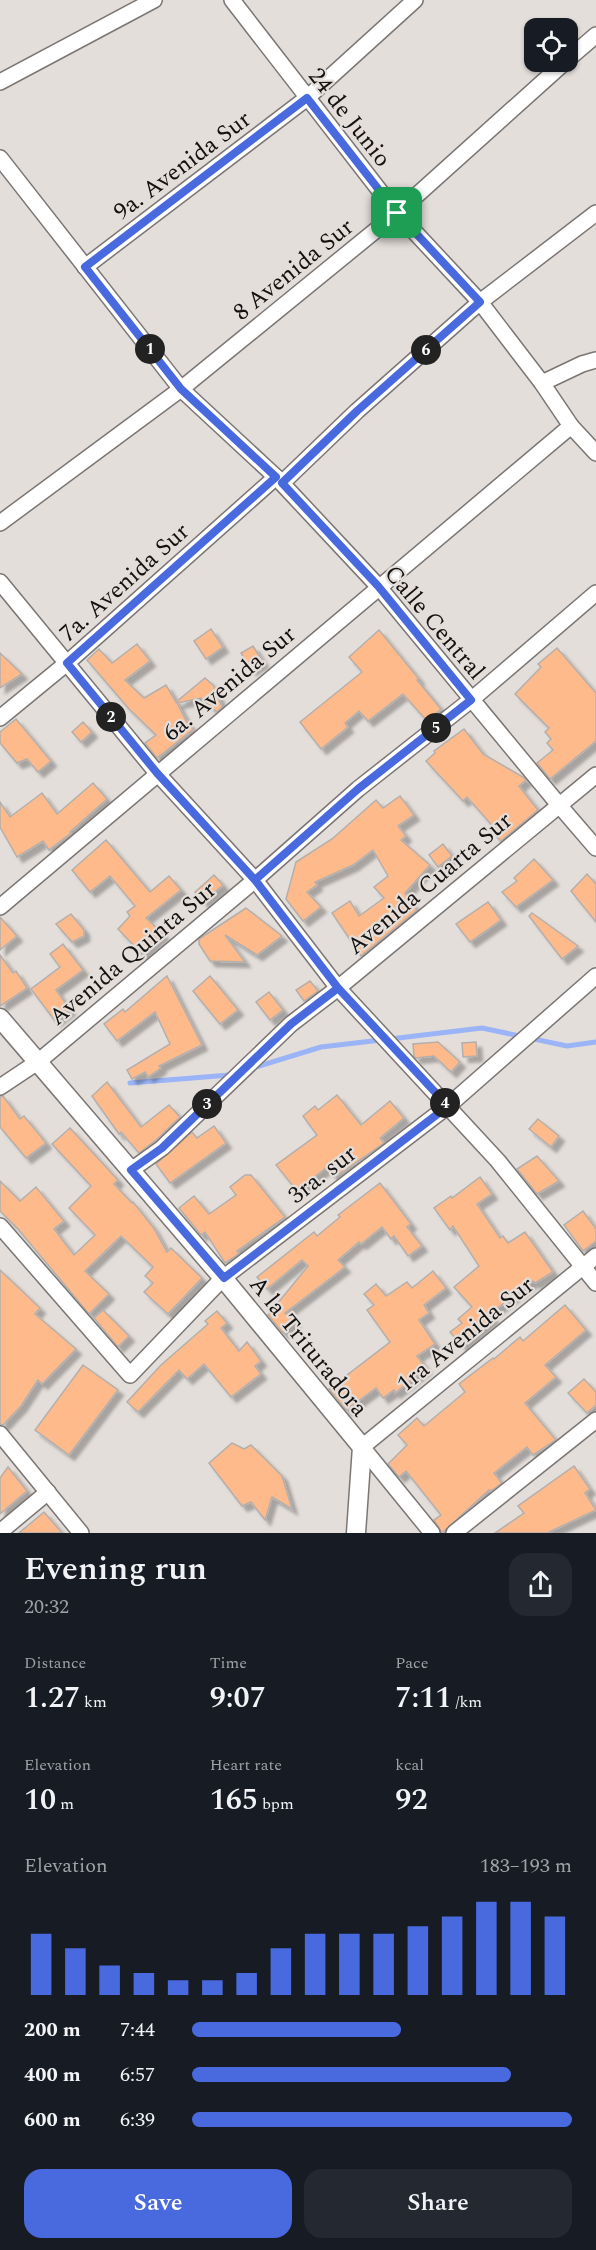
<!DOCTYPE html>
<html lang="en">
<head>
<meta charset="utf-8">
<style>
  :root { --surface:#171b24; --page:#242831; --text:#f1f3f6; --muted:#9ea1a6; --accent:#496ade }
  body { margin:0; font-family:Spectral,serif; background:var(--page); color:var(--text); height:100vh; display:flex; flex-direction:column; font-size:22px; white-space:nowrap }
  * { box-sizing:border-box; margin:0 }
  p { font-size:20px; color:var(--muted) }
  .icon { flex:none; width:33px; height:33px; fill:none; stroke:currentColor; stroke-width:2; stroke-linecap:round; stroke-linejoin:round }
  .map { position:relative; height:1533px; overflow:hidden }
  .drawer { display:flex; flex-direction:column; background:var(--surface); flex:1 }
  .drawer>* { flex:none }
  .controls { position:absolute; left:524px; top:18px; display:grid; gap:12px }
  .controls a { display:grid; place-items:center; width:54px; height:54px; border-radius:12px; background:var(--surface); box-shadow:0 2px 4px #0004; font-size:30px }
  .pin { position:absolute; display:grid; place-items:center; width:51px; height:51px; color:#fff; margin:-26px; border-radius:12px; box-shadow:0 3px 9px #0006 }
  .km { position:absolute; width:30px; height:30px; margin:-15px; border-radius:50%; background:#222; color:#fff; font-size:16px; line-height:30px; text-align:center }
  .round { display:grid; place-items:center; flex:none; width:63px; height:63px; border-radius:18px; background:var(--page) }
  .headline { display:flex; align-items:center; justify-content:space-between; height:102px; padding:0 24px }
  h1 { font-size:33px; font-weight:600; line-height:45px }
  .metrics { display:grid; grid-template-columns:repeat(3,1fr); gap:9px; height:102px; padding:6px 24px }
  .metrics div { display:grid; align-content:center }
  .metrics b { font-size:30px; font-weight:600 }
  .metrics small { font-size:16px; font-weight:400 }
  .metrics p { font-size:16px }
  .chart { height:168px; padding:12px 24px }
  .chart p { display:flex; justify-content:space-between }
  .chart svg { width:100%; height:108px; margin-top:6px; stroke:var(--accent); stroke-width:6 }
  .action { display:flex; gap:12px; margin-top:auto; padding:12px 24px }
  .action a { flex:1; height:69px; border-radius:18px; background:var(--accent); color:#fff; font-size:24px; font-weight:600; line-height:69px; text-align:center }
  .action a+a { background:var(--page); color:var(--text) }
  ul { padding:0 24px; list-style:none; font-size:20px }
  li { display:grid; grid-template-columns:96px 72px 1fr; align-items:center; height:45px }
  li i { height:15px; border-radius:8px; background:var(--accent) }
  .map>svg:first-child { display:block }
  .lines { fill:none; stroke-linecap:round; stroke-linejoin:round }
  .stream { stroke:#9bb4f7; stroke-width:5 }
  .building { fill:#feba8b; stroke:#b4afac; stroke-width:1.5; filter:url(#shadow) }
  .minor-casing { stroke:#7b7673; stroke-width:18 }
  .tertiary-casing { stroke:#7b7673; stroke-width:21 }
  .minor { stroke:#fff; stroke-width:15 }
  .tertiary { stroke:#fff; stroke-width:18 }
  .route-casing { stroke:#fff; stroke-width:12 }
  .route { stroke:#496ade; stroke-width:8 }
  .labels { text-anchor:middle; stroke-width:4.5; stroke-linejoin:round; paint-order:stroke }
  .street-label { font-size:24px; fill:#141211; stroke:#e3deda }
</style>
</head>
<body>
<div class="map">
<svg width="596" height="1533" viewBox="0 0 596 1533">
  <defs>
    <filter id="shadow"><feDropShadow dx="5.5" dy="5.5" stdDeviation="1.5" flood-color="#0004"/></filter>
  </defs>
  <rect width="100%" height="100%" fill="#e3deda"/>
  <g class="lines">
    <g class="stream">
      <path d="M390,1039L482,1028L567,1046L596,1042"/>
      <path d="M253,1068L321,1047L381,1040"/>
      <path d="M130,1083L230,1075"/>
    </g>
  </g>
  <g class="building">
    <path d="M211,629L223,647L206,659L194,641Z"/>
    <path d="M379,630L419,679L417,680L441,709L427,721L403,694L368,721L359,711L345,723L348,727L321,749L300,722L362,672L349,657Z"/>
    <path d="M137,644L150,661L125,680L144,698L166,685L176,702L205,678L214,686L222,707L217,712L201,698L177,703L187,722L194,729L157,758L145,743L156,735L129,709L87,660L99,649L112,663Z"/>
    <path d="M253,646L263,662L251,670L241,653Z"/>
    <path d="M557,648L596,693V741L550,779L537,763L553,750L547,743L551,739L545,732L549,728L515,694L541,667L538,664Z"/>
    <path d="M0,653L22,674L0,688Z"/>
    <path d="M16,719L51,761L38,772L27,759L17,763L0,743V732Z"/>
    <path d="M83,722L92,732L81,742L72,732Z"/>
    <path d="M464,729L483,754L523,777L526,780L519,786L538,810L501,841L494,834L497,831L467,797L463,801L426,761L435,753L434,751Z"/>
    <path d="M93,783L107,799L70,832L71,833L49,850L43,841L17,857L0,827V802L10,817L42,793L57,814Z"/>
    <path d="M400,796L414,815L398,826L406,836L401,840L430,865L405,893L417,910L361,956L332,913L350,901L359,916L384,898L374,887L388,876L373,850L353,865L315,882L317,885L307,892L321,907L303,921L286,899L296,862L332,839L376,800L383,808Z"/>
    <path d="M106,840L150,892L169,876L181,890L146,918L163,934L142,954L118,929L130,916L127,912L135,906L110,876L90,892L72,870Z"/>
    <path d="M443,844L452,856L438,867L429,855Z"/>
    <path d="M534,859L553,880L516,907L502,892L517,881L514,878Z"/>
    <path d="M587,874L596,884V922L571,891Z"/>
    <path d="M214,875L223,885L203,902L195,892Z"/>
    <path d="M488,902L501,920L470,942L456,924Z"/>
    <path d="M246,908L282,936L257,955L225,935L245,962L210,961L199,944V939Z"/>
    <path d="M532,913L578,946L562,959L529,916Z"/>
    <path d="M71,914L84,930V936L72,942L56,924Z"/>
    <path d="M0,917L17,936L0,950Z"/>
    <path d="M63,944L83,970L56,990L70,1009L55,1021L31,989L60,967L50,954Z"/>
    <path d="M0,955L13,973L16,971L27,988L0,1006Z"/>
    <path d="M167,976L202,1045L159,1066L161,1068L148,1077L145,1072L132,1079L127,1070L170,1044L155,1012L117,1041L104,1024L123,1009L125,1012Z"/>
    <path d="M210,976L238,1010L220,1024L193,991Z"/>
    <path d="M310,981L318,991L304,1001L296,990Z"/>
    <path d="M269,992L283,1010L270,1020L256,1002Z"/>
    <path d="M438,1042L460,1062L451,1072L434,1056L416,1058L414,1056L413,1044Z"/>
    <path d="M476,1042L477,1056L463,1057L462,1043Z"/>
    <path d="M107,1082L141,1127L169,1105L180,1117L156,1140L139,1153L121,1132L119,1134L92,1096Z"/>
    <path d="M337,1095L361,1125L390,1101L404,1118L380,1138L384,1143L344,1171L334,1177L327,1167L297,1191L276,1165L317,1135L303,1116L315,1106L318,1110Z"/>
    <path d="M3,1096L20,1119L24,1116L46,1143L26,1158L0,1127V1097Z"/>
    <path d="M538,1119L559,1136L551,1147L529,1129Z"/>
    <path d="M214,1126L226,1143L170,1183L156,1164L192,1132L197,1138Z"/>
    <path d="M70,1128L118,1180L114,1184L132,1203L133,1202L153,1227L167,1252L171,1248L202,1278L168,1314L144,1292L153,1283L145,1276L153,1267L121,1236L85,1271L109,1294L89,1314L18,1229L0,1211V1181L20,1201L36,1187L64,1221L54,1229L74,1255L95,1235L69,1208L91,1186L52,1144Z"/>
    <path d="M537,1156L559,1181L537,1194L517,1169Z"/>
    <path d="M245,1175H251L285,1217L237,1251L239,1254L225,1263L205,1232L201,1235L179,1208L194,1196L209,1214L236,1195L230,1187Z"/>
    <path d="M480,1177L492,1194L477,1204L500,1238L503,1236L508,1243L525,1232L553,1272L535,1283L533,1281L490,1314L493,1318L461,1345L450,1332L462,1323L458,1319L472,1307L454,1287L479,1266L453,1226L450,1230L434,1208L451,1196L452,1198Z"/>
    <path d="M380,1183L411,1224L407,1227L422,1246L408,1256L394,1236L391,1239L382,1227L361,1244L359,1242L338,1260L345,1267L285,1313L295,1322L283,1333L268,1315L308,1266L302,1260L267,1289L257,1277L314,1232L317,1236L340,1217L338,1215Z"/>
    <path d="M583,1211L596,1229V1241L583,1251L564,1225Z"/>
    <path d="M0,1270L40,1308L35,1314L76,1349L42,1384L38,1380L21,1406L3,1425L0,1424Z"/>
    <path d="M433,1271L446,1288L424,1305L429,1313L419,1320L435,1344L417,1356L426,1368L395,1393L394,1390L383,1398L376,1388L346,1410L329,1389L390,1342L367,1310L374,1305L364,1294L376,1284L386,1296L407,1282L412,1288Z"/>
    <path d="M565,1305L586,1330L545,1365L556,1377L525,1403L556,1440L533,1455L527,1447L494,1473L502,1483L491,1491L489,1490L442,1533L434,1520L441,1515L406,1471L399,1477L388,1464L407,1445L398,1435L417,1418L424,1426L465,1392L459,1384L493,1358L494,1359L520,1337L523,1341Z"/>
    <path d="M103,1310L129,1336L118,1347L94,1318Z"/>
    <path d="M217,1311L227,1323L221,1328L239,1351L247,1342L261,1361L255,1366L261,1374L231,1397L204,1364L187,1379L179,1370L138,1412L127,1402L161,1365L208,1324L205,1321Z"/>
    <path d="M83,1365L118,1390L69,1455L35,1430Z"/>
    <path d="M584,1379L596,1392V1405L587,1413L568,1393Z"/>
    <path d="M232,1443L244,1449L251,1445L282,1476L292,1509L272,1497L265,1520L251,1502L242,1506L209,1463Z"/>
    <path d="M574,1466L590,1489L585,1493L596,1510L547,1533H495L524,1513L518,1506Z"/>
    <path d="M8,1467L27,1491L0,1514V1478Z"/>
    <path d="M44,1512L62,1533H19Z"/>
  </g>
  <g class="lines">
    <defs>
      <g id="minor">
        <path d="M232,0L397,213L480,302L542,383L571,426L596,453"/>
        <path d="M567,60L596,35"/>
        <path d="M0,82L154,0"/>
        <path d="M0,158L181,389L276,477L378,586L559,805L596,848"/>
        <path d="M85,267L307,98L415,0"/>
        <path d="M542,383L582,364L596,360"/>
        <path d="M282,483L357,411L480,302L596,213"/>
        <path d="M0,523L181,389L397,213L565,62"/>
        <path d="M0,582L157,773L255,880L338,988L498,1161L596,1283"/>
        <path d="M0,718L67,663L276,477"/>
        <path d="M0,907L571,426"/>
        <path d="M0,1087L39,1061L255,880L358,789L471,700L596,593"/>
        <path d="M131,1170L162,1148L291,1024L338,988L596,775"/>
        <path d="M0,1226L130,1375L223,1278L448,1106L596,976"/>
        <path d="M0,1434L81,1533"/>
        <path d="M0,1532L48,1492"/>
        <path d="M432,1533L362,1447L596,1256"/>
        <path d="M454,1533L596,1420"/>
      </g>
      <path id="tertiary" d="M0,1018L223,1278L362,1447L356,1533"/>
    </defs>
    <use href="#minor" class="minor-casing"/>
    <use href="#tertiary" class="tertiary-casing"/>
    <use href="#minor" class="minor"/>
    <use href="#tertiary" class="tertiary"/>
  </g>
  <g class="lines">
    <defs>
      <path id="route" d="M397,213L307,98L85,267L181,389L276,477L67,663L157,773L255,880L338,988L291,1024L162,1148L131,1170L224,1278L448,1106L338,988L255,880L358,789L471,700L378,586L282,483L357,411L480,302L397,213"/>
    </defs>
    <use href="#route" class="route-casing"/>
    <use href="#route" class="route"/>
  </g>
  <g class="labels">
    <g class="street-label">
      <text transform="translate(350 117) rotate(52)" y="8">24 de Junio</text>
      <text transform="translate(182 165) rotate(-37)" y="8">9a. Avenida Sur</text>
      <text transform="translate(293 269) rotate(-39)" y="8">8 Avenida Sur</text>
      <text transform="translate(124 582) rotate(-42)" y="8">7a. Avenida Sur</text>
      <text transform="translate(435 622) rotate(50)" y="8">Calle Central</text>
      <text transform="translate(229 683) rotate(-40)" y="8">6a. Avenida Sur</text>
      <text transform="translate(429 883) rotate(-40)" y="8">Avenida Cuarta Sur</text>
      <text transform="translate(132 953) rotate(-40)" y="8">Avenida Quinta Sur</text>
      <text transform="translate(322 1174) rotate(-38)" y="8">3ra. sur</text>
      <text transform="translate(465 1334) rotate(-39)" y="8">1ra Avenida Sur</text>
      <text transform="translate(309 1346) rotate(51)" y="8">A la Trituradora</text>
    </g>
  </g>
</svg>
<div class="controls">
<a><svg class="icon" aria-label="locate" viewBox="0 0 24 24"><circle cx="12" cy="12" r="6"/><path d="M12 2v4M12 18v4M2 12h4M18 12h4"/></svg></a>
</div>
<div class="pin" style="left:397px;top:213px;background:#1e9e55"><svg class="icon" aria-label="arrive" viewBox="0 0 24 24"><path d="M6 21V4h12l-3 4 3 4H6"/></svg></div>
<b class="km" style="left:150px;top:349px">1</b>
<b class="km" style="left:111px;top:717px">2</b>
<b class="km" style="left:207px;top:1104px">3</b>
<b class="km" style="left:445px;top:1103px">4</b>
<b class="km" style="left:436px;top:728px">5</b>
<b class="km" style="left:426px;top:350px">6</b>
</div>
<section class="drawer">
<div class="headline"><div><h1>Evening run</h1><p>20:32</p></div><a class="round"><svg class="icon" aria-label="share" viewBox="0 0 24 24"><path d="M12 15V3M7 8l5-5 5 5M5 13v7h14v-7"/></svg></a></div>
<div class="metrics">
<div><p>Distance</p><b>1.27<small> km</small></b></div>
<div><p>Time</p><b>9:07</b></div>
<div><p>Pace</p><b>7:11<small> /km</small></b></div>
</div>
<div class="metrics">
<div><p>Elevation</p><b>10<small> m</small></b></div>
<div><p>Heart rate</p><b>165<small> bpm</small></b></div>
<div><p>kcal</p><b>92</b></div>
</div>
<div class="chart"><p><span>Elevation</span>183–193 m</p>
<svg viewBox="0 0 160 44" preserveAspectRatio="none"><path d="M5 44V19M15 44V25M25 44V32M35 44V35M45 44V38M55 44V38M65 44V35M75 44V25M85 44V19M95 44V19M105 44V19M115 44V16M125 44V12M135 44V6M145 44V6M155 44V12"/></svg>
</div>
<ul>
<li><b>200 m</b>7:44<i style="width:55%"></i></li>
<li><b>400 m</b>6:57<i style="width:84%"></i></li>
<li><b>600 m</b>6:39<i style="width:100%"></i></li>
</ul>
<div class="action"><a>Save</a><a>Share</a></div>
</section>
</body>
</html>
